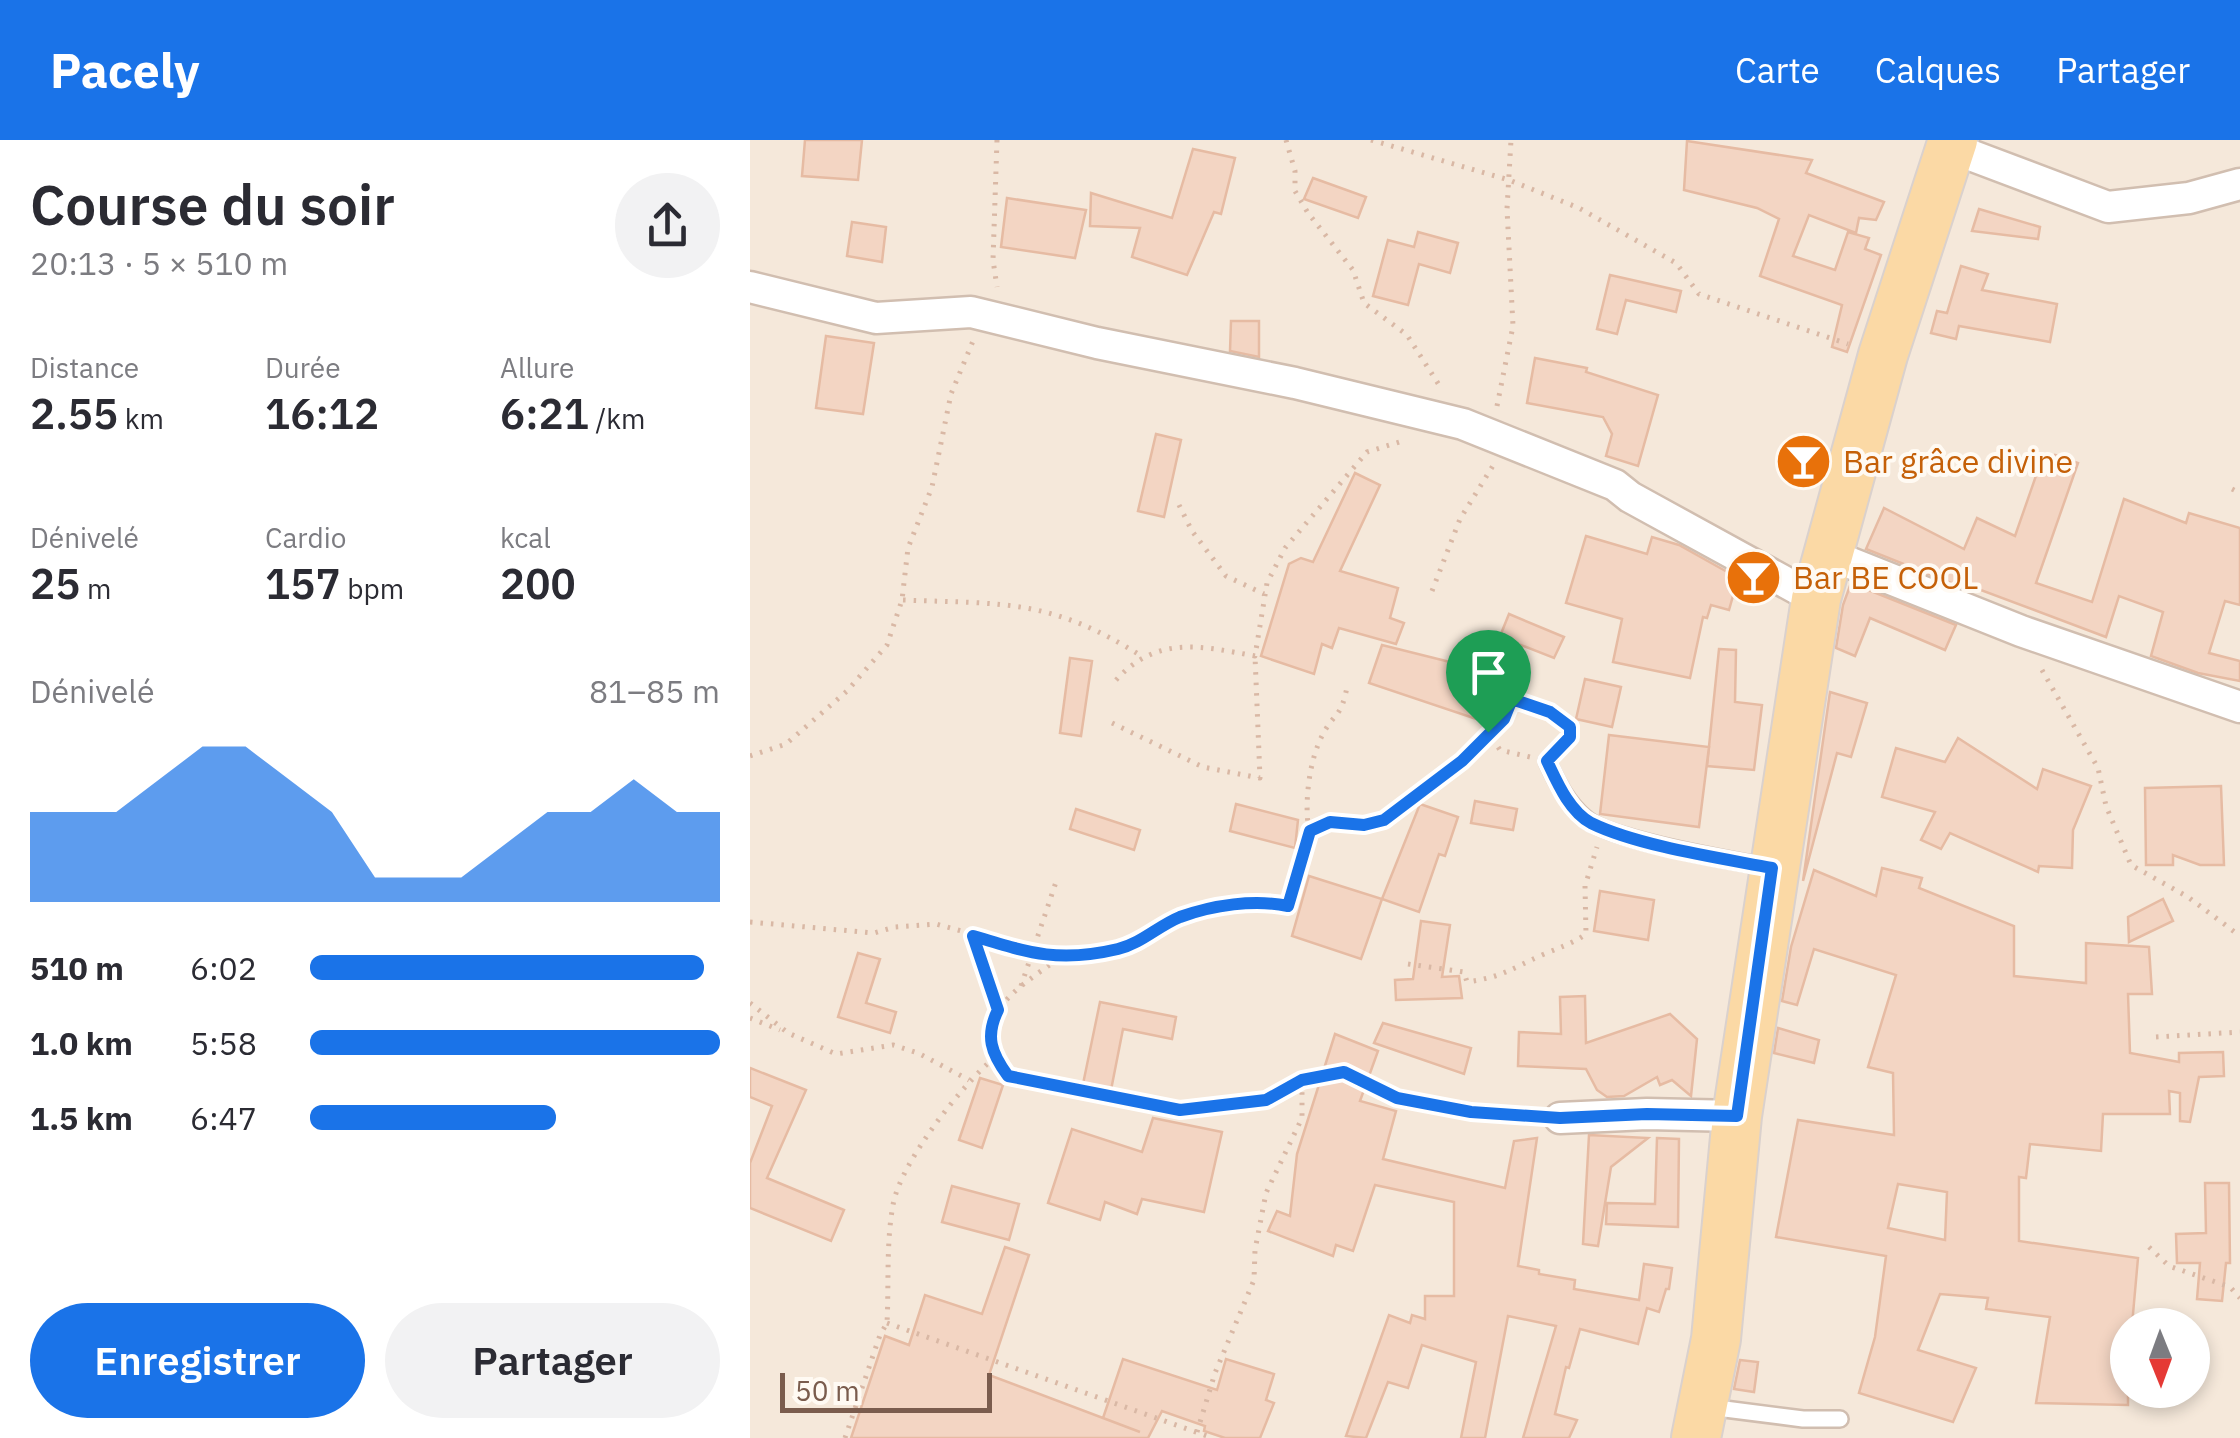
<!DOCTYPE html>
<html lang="fr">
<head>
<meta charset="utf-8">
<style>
  :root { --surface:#fff; --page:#f2f2f3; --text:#2b2b33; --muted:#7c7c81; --accent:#1a73e8 }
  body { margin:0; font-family:"IBM Plex Sans",sans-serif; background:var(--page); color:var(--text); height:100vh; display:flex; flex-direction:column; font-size:38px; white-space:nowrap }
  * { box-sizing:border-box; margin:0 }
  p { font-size:32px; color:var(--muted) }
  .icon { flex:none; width:55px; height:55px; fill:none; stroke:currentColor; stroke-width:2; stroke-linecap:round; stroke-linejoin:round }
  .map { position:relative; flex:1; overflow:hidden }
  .details { display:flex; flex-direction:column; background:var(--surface); width:750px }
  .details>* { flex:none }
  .needle { width:65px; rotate:179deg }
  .tools { position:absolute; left:1360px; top:1168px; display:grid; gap:20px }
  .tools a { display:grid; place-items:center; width:100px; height:100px; border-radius:50%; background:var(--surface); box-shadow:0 5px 15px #0003; font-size:50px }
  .scale { position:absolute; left:30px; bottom:25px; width:212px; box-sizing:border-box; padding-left:10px; border:5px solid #7a5c4d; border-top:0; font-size:28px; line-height:35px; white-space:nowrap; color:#7a5c4d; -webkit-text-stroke:8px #fffaf3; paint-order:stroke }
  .pin { position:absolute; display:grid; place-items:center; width:85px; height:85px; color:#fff; margin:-102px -42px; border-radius:50% 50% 50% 0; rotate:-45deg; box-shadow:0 0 10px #0007 }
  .pin .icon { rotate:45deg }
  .round { display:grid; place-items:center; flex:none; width:105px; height:105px; border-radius:52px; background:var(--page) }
  .head { display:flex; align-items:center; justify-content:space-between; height:170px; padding:0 30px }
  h1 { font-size:55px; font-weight:600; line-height:75px }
  .figures { display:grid; grid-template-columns:repeat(3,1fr); gap:15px; height:170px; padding:10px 30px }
  .figures div { display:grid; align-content:center }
  .figures b { font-size:42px; font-weight:600 }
  .figures small { font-size:28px; font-weight:400 }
  .figures p { font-size:28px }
  .chart { height:280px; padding:20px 30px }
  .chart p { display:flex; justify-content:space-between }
  .chart svg { width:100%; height:180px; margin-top:10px; fill:var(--accent); opacity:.7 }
  .button { display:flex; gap:20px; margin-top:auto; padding:20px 30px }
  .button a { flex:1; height:115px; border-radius:60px; background:var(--accent); color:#fff; font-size:40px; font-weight:600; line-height:115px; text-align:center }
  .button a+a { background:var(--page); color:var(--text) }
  ul { padding:0 30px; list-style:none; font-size:32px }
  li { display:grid; grid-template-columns:160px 120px 1fr; align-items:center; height:75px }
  li i { height:25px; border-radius:12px; background:var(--accent) }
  header { display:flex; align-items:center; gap:60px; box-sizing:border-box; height:140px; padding:0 50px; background:var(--accent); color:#fff }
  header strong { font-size:48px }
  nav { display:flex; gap:55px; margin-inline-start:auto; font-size:35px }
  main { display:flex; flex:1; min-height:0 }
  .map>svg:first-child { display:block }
  .residential { fill:#f5e8da; fill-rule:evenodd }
  .building { fill:#f3d5c3; stroke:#e6bba3; stroke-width:2.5; fill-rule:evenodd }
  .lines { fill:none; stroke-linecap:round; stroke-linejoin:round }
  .service-casing { stroke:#d1beb0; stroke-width:20 }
  .minor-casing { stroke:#d1beb0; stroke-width:35 }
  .primary-casing { stroke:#dad1cd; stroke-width:52 }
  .path { stroke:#d9b8a5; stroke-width:5; stroke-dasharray:2.5 8; stroke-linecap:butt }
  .service { stroke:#fff; stroke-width:15 }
  .minor { stroke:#fff; stroke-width:30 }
  .primary { stroke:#fbd9a5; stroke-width:48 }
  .route-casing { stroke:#fff; stroke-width:20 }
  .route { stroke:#1a73e8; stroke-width:12 }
  .labels { text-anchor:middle; stroke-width:8; stroke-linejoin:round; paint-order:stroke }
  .food-label { font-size:32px; fill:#c56008; stroke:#fffaf3; text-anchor:start }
</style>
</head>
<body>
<header>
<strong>Pacely</strong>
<nav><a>Carte</a><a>Calques</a><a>Partager</a></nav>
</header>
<main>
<section class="details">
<div class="head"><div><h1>Course du soir</h1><p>20:13 · 5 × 510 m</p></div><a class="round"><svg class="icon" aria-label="share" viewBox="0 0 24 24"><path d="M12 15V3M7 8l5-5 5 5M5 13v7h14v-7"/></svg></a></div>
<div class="figures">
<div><p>Distance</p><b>2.55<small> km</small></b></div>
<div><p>Durée</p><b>16:12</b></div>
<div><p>Allure</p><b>6:21<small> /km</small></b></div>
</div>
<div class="figures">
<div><p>Dénivelé</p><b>25<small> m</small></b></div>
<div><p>Cardio</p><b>157<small> bpm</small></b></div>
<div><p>kcal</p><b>200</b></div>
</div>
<div class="chart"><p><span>Dénivelé</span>81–85 m</p>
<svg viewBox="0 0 160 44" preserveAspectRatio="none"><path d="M0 44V22L10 22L20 22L30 14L40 6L50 6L60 14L70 22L80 38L90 38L100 38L110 30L120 22L130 22L140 14L150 22L160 22V44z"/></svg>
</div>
<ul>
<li><b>510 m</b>6:02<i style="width:96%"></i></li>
<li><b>1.0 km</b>5:58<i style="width:100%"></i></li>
<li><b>1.5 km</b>6:47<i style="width:60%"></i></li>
</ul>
<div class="button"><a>Enregistrer</a><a>Partager</a></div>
</section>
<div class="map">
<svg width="1490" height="1298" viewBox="0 0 1490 1298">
  <rect width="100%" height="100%" fill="#fdf6ec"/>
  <path class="residential" d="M0,0H1490V1298H0ZM1378,1185H1442V1250H1378Z"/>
  <g class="building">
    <path d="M55,0H112L108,40L52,36Z"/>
    <path d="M937,1L1062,20L1056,33L1134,62L1126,80L1109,78L1106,93L1059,75L1043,116L1085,130L1098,92L1119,98L1115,109L1131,115L1097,212L1082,207L1092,165L1010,136L1029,79L1007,68L934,50Z"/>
    <path d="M443,9L485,18L471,74L464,72L437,135L382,117L390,88L340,86L341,53L422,78Z"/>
    <path d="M563,38L616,57L608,78L554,59Z"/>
    <path d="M257,58L336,70L325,118L251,107Z"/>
    <path d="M1229,69L1290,87L1288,99L1222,91Z"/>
    <path d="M102,82L136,87L132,122L97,116Z"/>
    <path d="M668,92L708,103L700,133L669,124L658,165L623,156L638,100L664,107Z"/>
    <path d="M1211,126L1238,134L1232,150L1307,164L1300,202L1209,186L1206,199L1181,193L1187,171L1197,173Z"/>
    <path d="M860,135L931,151L926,172L876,160L867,194L847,189Z"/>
    <path d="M481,181H509V217L480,211Z"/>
    <path d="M76,196L124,203L113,274L66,268Z"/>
    <path d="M785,218L837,228L836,232L908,255L888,326L856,316L862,294L853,277L777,263Z"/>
    <path d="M406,294L431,300L414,377L388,371Z"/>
    <path d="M1305,315L1328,323L1286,443L1342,462L1374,359L1436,383L1439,373L1490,388V465L1475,461L1459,513L1490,521V541L1448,533L1401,516L1413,472L1369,456L1356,497L1223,447L1221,451L1116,409L1134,368L1214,409L1227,378L1265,396L1288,330L1298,334Z"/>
    <path d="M605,333L630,345L590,431L648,448L640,478L654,483L646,504L589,488L582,508L572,504L564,534L511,516L539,424L551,418L563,422Z"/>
    <path d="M836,396L897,414L902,397L929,405L988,438L979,470L961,465L957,478L953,477L940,538L863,522L872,479L816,463Z"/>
    <path d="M1101,443L1206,485L1195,510L1120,478L1105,516L1086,508L1093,465Z"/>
    <path d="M759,474L814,497L804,518L771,505L748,560L760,565L750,587L619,543L632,505L736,531Z"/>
    <path d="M969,509L986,510L985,562L1012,565L1004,630L957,626Z"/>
    <path d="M320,518L342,521L331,596L310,593Z"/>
    <path d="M835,539L871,547L862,587L826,579Z"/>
    <path d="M1080,552L1117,563L1101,617L1087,613L1053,741Z"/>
    <path d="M859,595L959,607L949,687L850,674Z"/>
    <path d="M1208,598L1287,649L1293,629L1341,646L1323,690L1322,728L1289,726L1288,732L1200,693L1191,709L1171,700L1185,672L1132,657L1146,608L1195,622Z"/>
    <path d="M1471,646L1474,725H1450L1423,715V725H1396L1395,648Z"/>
    <path d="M725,661L767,669L763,690L721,683Z"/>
    <path d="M486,664L548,680L545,708L480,691Z"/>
    <path d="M670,664L708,677L695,716L689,714L669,772L632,759Z"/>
    <path d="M326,669L390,690L384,710L320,689Z"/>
    <path d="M1132,728L1172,738L1169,748L1264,786V836L1336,843V803L1399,807L1402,854H1378L1380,913L1429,922V913L1473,912L1474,936L1449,937L1440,982L1430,981V953L1419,951L1420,974H1353L1351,1011L1280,1004L1276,1038L1269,1037V1101L1388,1118L1382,1185L1378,1184V1265L1286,1263L1300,1177L1236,1169L1238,1158L1190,1154L1168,1210L1226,1228L1203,1282L1109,1253L1125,1197L1136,1116L1026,1097L1048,980L1144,995L1143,933L1118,927L1146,835L1064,809L1047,865L1032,861L1041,807L1064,730L1126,756ZM1148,1044L1197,1052L1195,1100L1138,1088Z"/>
    <path d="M559,736L632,759L611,819L542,796Z"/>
    <path d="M850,751L904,760L898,800L844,791Z"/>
    <path d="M1413,759L1423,781L1379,802L1378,777Z"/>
    <path d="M671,781L700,785L692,837L709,836L712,858L646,860L645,840L663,839Z"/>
    <path d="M108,813L130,819L116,863L146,872L140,893L88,877Z"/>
    <path d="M835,856L836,903L920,874L947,899L941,956L922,940L910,945L907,937L874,956L857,957L847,950L836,929L768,926L769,892L811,894L810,857Z"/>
    <path d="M350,862L426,877L422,899L373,889L361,950L333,944Z"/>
    <path d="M633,883L721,908L714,934L624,903Z"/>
    <path d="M1028,888L1069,900L1064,923L1024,913Z"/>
    <path d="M585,894L628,911L610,961L646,971L633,1019L755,1048L764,1001L787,998L768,1126L789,1130V1134L825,1140L824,1149L889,1160L894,1124L922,1128L919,1149H916L909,1172L897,1168L888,1204L830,1189L819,1228L816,1227L805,1274L827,1280L819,1298H773L806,1186L758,1176L735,1298H711L726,1222L672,1205L658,1248L638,1242L616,1298L596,1296L639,1175L660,1183L662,1175L675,1179V1156H704V1062L625,1045L603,1111L586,1105L583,1116L518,1091L527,1071L540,1076L547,1014Z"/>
    <path d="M0,928L56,950L17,1038L94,1070L81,1101L0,1068V1023L22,966L0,957Z"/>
    <path d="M230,938L253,945L232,1008L209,1000Z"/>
    <path d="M403,978L472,992L454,1072L392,1059L387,1074L355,1062L350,1080L298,1063L322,989L392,1012Z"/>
    <path d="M839,995L898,998L861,1027L848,1106L833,1104Z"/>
    <path d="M907,998L929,999L928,1087L856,1084L857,1063L905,1064Z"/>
    <path d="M1455,1043H1479L1480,1123H1476L1472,1161L1447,1159L1450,1123H1427L1426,1094L1456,1093Z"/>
    <path d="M202,1046L269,1064L259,1100L192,1082Z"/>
    <path d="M255,1107L279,1115L239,1235L390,1292L353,1278L373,1219L467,1250L476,1219L524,1234L516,1260L524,1263L510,1298H475L454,1291L455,1286L412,1271L398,1298H101L135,1196L159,1205L175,1155L232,1174Z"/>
    <path d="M990,1220L1008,1222L1004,1252L984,1249Z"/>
  </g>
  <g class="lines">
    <defs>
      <g id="service">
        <path d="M797,621C807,643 817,663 836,679C861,700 981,720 1018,727"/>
        <path d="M959,1267L1053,1279H1090"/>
      </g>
      <g id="minor">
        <path d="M1199,7L1358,67L1439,58L1490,44"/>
        <path d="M0,147L126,178L221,172L347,203L545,243L713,284L865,345L880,357L1066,459"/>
        <path d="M1078,414L1271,491L1490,567"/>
        <path d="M810,978L897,974L987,976"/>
      </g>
      <path id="primary" d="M946,1298L966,1199L987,976L1066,459L1133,215L1203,0"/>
    </defs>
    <use href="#service" class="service-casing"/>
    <use href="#minor" class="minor-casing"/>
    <use href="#primary" class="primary-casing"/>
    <g class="path">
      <path d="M247,0L243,120L247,147"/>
      <path d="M536,0L545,31V51L558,73L603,130L614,163L657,195L691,248"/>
      <path d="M621,0L759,40L829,68L926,123L949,154L1098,204"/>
      <path d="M747,266L763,186L757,69L761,0"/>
      <path d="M1482,349L1490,353"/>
      <path d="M429,365L442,391L476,436L514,454"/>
      <path d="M682,451L710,379L744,324"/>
      <path d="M153,460C257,464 301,459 393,517"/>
      <path d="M1292,530L1348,628L1356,666L1381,725L1438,757L1490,796"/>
      <path d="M366,540C407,495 451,506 505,516L517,443L535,408L617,312L656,300"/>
      <path d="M762,559L800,572L820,587V597L797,621L750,610L738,592L754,579Z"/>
      <path d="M362,583L453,627L510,638L505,516"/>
      <path d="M0,616L36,604L97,551L137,505L152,460L158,408L182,347L201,254L223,201"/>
      <path d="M559,691C554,664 559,621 572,596C584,572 591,579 597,547"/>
      <path d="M0,782L124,793L145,787L186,784L309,818L370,809L401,797L428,778L466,768L514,761L538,766L559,691L580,682L614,685L633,680L712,621L738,592"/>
      <path d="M223,796L248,869"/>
      <path d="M308,819C262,852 216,878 258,936L430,970L517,960L552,941L594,932L647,958L721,972L782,977"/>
      <path d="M658,824L714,832L717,842C752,837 761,829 792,815C808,808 822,804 836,794L835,746L847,707"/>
      <path d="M271,846L307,739"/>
      <path d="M0,863L38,893L86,914L143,905L168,913L219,940"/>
      <path d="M0,878L30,890"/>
      <path d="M1406,897L1490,892"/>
      <path d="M1399,1107L1419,1126L1480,1147L1490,1158"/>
      <path d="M137,1183L463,1298"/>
      <path d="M447,1292L465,1233L504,1140L505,1110L516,1053L552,978V941"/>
      <path d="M95,1298L130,1195L137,1183C139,1145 136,1103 143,1065C150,1023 212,945 244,918"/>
    </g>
    <use href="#service" class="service"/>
    <use href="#minor" class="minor"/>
    <use href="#primary" class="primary"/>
  </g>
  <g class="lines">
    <defs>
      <path id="route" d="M762,559L800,572L820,587V597L797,621C807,642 819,671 841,683C888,706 970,718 1022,728L987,976L897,974L810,978L721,972L647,958L594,932L552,940L516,960L430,970L258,936C241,913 235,896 248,870L223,796C279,813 309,823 368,809C392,803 408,786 430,777C463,765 504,759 538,766L560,691L580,682L614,685L634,680L712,621L754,579Z"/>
    </defs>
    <use href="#route" class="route-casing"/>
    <use href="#route" class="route"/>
  </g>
  <defs>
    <symbol id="bar-disc" viewBox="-11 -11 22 22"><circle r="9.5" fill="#e8710a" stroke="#fffaf3"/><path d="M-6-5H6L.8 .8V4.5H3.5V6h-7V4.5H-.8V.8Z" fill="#fff"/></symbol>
  </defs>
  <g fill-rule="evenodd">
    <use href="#bar-disc" x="1022" y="290" width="63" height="63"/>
    <use href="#bar-disc" x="972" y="406" width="63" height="63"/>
  </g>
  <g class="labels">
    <g class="food-label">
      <text x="1093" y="333">Bar grâce divine</text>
      <text x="1043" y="449">Bar BE COOL</text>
    </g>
  </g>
</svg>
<div class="tools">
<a><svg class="needle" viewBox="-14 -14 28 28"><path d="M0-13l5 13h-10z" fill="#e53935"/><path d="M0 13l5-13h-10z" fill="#7c7c81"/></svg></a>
</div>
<div class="scale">50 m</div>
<div class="pin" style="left:738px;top:592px;background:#1e9e55"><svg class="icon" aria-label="arrive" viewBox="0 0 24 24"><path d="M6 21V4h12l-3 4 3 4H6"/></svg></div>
</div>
</main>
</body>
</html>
